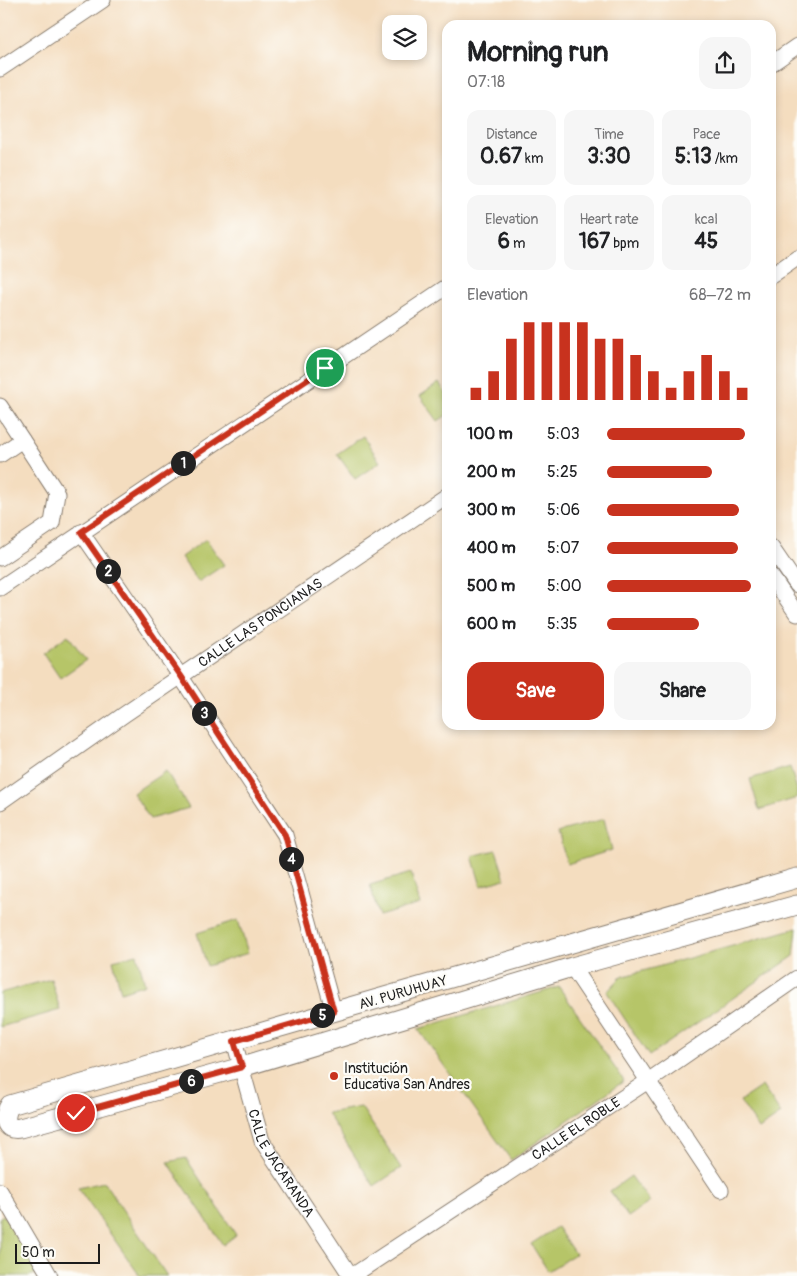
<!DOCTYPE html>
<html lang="en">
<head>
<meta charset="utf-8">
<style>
  :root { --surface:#fff; --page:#f6f6f6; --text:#202124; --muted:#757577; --accent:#c8321e }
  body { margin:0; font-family:Pangolin,sans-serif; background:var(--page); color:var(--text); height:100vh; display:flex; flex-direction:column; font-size:19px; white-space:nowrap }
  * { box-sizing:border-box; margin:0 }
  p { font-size:16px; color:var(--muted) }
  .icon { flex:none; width:28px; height:28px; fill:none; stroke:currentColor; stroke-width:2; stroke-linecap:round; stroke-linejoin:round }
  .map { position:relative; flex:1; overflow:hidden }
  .drawer { position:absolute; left:442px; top:20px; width:334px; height:710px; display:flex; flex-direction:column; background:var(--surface); border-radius:15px; box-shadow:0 2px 8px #0003 }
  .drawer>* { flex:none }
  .fabs { position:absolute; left:382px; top:15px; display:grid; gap:10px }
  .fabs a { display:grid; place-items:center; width:45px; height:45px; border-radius:10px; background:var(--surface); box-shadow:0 2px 8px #0003; font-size:25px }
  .scale { position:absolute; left:15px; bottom:12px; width:85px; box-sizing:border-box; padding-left:5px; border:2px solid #1c1c1c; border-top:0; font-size:14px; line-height:18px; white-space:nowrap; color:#1c1c1c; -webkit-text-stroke:4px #fdfcf7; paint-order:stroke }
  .pin { position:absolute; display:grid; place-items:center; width:42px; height:42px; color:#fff; margin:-21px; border:2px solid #fff; border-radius:50%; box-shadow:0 1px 5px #0007 }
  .km { position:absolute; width:25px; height:25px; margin:-12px; border-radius:50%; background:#222; color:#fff; font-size:14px; line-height:25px; text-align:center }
  .round { display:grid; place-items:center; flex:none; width:52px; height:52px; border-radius:15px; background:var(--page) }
  .head { display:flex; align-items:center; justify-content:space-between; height:85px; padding:0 25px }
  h1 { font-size:28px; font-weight:800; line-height:38px }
  .stats { display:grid; grid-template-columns:repeat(3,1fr); gap:8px; height:85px; padding:5px 25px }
  .stats div { display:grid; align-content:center; border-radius:12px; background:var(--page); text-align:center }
  .stats b { font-size:21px; font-weight:800 }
  .stats small { font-size:14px; font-weight:400 }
  .stats p { font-size:14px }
  .chart { height:140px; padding:10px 25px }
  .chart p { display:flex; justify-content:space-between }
  .chart svg { width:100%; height:90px; margin-top:5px; stroke:var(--accent); stroke-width:6 }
  .button { display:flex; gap:10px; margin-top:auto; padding:10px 25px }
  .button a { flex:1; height:58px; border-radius:15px; background:var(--accent); color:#fff; font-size:20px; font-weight:800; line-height:58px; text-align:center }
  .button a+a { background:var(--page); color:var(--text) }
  ul { padding:0 25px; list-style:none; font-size:16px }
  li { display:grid; grid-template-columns:80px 60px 1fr; align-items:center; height:38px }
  li i { height:12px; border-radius:6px; background:var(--accent) }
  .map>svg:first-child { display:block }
  .green { fill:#b6c567; stroke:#697042 }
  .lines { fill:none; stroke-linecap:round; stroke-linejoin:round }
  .minor-casing { stroke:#887c6e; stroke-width:17 }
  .major-casing { stroke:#887c6e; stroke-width:21 }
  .minor { stroke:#fff; stroke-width:15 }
  .major { stroke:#fff; stroke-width:19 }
  .route-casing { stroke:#fff; stroke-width:10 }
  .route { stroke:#c8321e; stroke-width:6 }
  .poi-dot { fill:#c8321e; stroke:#fdfcf7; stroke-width:2 }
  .labels { text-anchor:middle; stroke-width:4.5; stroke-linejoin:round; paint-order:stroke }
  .street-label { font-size:14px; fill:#1c1c1c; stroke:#fdfcf7 }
  .poi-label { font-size:14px; fill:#1c1c1c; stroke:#fdfcf7; text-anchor:start }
</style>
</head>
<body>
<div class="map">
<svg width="797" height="1276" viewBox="0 0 797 1276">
  <rect width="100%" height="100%" fill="#fdfcf7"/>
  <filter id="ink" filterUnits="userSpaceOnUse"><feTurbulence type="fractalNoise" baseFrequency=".02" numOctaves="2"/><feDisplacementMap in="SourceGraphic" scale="10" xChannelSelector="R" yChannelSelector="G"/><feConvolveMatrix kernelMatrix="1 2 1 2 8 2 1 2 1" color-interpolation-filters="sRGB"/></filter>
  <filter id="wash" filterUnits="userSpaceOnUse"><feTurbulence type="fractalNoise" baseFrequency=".0096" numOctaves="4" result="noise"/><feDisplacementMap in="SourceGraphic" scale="20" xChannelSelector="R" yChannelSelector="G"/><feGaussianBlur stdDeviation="1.12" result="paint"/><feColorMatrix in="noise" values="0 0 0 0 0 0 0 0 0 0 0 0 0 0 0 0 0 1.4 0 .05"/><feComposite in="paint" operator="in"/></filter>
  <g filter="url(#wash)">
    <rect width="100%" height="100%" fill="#f4ddbf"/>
    <g class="green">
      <path d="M439,383L447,395V415L438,421L420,396Z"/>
      <path d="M363,436L380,462L355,479L337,454Z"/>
      <path d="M206,539L224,565L198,582L181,557Z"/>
      <path d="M68,635L86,660L60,678L43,653Z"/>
      <path d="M790,767L797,790V798L759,810L750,779Z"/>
      <path d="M166,771L189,808L150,819L133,793Z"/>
      <path d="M604,819L612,850L567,864L558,832Z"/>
      <path d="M496,850L505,879L481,886L472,856Z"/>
      <path d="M411,873L420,904L379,916L370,885Z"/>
      <path d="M238,920L248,953L207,966L197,933Z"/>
      <path d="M797,928L794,956L649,1056L607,992L621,977Z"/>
      <path d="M137,954L145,984L121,992L113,960Z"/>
      <path d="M51,979L60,1010L0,1027V993Z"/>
      <path d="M559,987L624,1081L511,1160L418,1029Z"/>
      <path d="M762,1086L781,1114L759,1129L740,1101Z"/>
      <path d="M361,1107L401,1168L374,1186L327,1113Z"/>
      <path d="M186,1158L236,1235L223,1245L168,1162Z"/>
      <path d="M631,1176L650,1202L628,1217L610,1191Z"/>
      <path d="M104,1182L167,1276H140L78,1188Z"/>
      <path d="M4,1215L39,1273L29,1276H0V1217Z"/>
      <path d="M557,1227L575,1254L548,1271L531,1244Z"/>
    </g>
  </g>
  <g filter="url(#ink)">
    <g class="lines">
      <defs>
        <g id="minor">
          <path d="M771,64L797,46"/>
          <path d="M0,69L103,0"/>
          <path d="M771,276L797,258"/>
          <path d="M0,406L57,493L52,523L0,558"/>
          <path d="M0,455L22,440"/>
          <path d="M81,532L181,677L285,835L334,1012"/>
          <path d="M771,547L797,585"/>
          <path d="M771,576L797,614"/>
          <path d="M0,588L448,286"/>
          <path id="s1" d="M0,802L125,714L448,495"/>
          <path d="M572,967L721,1190"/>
          <path id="s2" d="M234,1041L262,1141L351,1276"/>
          <path d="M0,1191L50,1276"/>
          <path id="s3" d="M352,1276L648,1081L797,978"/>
        </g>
        <path id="major" d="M797,878L17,1103L10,1105C3,1117 4,1131 20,1128L242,1067L572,967L797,905"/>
      </defs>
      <use href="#minor" class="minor-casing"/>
      <use href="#major" class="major-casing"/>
      <use href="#minor" class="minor"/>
      <use href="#major" class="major"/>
    </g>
  </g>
  <g class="lines" filter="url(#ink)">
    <defs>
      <path id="route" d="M76,1113L242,1067L234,1041L334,1012L285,835L181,676L81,532L325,368"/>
    </defs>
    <use href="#route" class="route-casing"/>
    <use href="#route" class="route"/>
  </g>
  <circle class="poi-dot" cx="334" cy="1076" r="5"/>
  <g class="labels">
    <g class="street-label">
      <text dy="5" stroke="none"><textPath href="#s1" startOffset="316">CALLE LAS PONCIANAS</textPath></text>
      <text transform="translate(403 992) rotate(-16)" y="5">AV. PURUHUAY</text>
      <text dy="5" stroke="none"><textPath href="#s3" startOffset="268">CALLE EL ROBLE</textPath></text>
      <text dy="5" stroke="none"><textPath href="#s2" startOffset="132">CALLE JACARANDA</textPath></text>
    </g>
    <g class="poi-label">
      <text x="344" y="1073">Institución<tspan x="344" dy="16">Educativa San Andres</tspan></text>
    </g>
  </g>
</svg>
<div class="fabs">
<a><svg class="icon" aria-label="layers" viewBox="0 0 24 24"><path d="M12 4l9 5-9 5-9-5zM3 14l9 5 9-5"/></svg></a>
</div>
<div class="scale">50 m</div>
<div class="pin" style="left:325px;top:368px;background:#1e9e55"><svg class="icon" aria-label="arrive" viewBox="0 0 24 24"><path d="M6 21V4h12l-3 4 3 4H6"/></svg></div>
<div class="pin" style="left:76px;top:1113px;background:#d93025"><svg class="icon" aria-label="check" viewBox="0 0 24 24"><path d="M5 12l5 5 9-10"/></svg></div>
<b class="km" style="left:183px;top:463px">1</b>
<b class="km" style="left:108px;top:571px">2</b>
<b class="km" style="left:204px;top:713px">3</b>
<b class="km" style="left:291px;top:859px">4</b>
<b class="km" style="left:322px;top:1015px">5</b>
<b class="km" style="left:191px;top:1081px">6</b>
<section class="drawer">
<div class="head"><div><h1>Morning run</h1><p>07:18</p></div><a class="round"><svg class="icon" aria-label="share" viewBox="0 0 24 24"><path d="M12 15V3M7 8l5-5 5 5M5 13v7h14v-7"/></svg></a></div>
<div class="stats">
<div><p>Distance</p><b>0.67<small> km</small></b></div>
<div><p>Time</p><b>3:30</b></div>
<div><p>Pace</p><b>5:13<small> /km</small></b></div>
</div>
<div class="stats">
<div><p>Elevation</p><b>6<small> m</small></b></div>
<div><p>Heart rate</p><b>167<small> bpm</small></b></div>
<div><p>kcal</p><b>45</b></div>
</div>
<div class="chart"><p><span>Elevation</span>68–72 m</p>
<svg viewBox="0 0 160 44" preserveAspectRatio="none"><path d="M5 44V38M15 44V30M25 44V14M35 44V6M45 44V6M55 44V6M65 44V6M75 44V14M85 44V14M95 44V22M105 44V30M115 44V38M125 44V30M135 44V22M145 44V30M155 44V38"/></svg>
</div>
<ul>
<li><b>100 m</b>5:03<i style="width:96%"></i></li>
<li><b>200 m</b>5:25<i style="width:73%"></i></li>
<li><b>300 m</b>5:06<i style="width:92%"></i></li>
<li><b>400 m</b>5:07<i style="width:91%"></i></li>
<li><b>500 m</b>5:00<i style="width:100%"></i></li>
<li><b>600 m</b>5:35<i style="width:64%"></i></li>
</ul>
<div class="button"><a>Save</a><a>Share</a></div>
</section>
</div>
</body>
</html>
